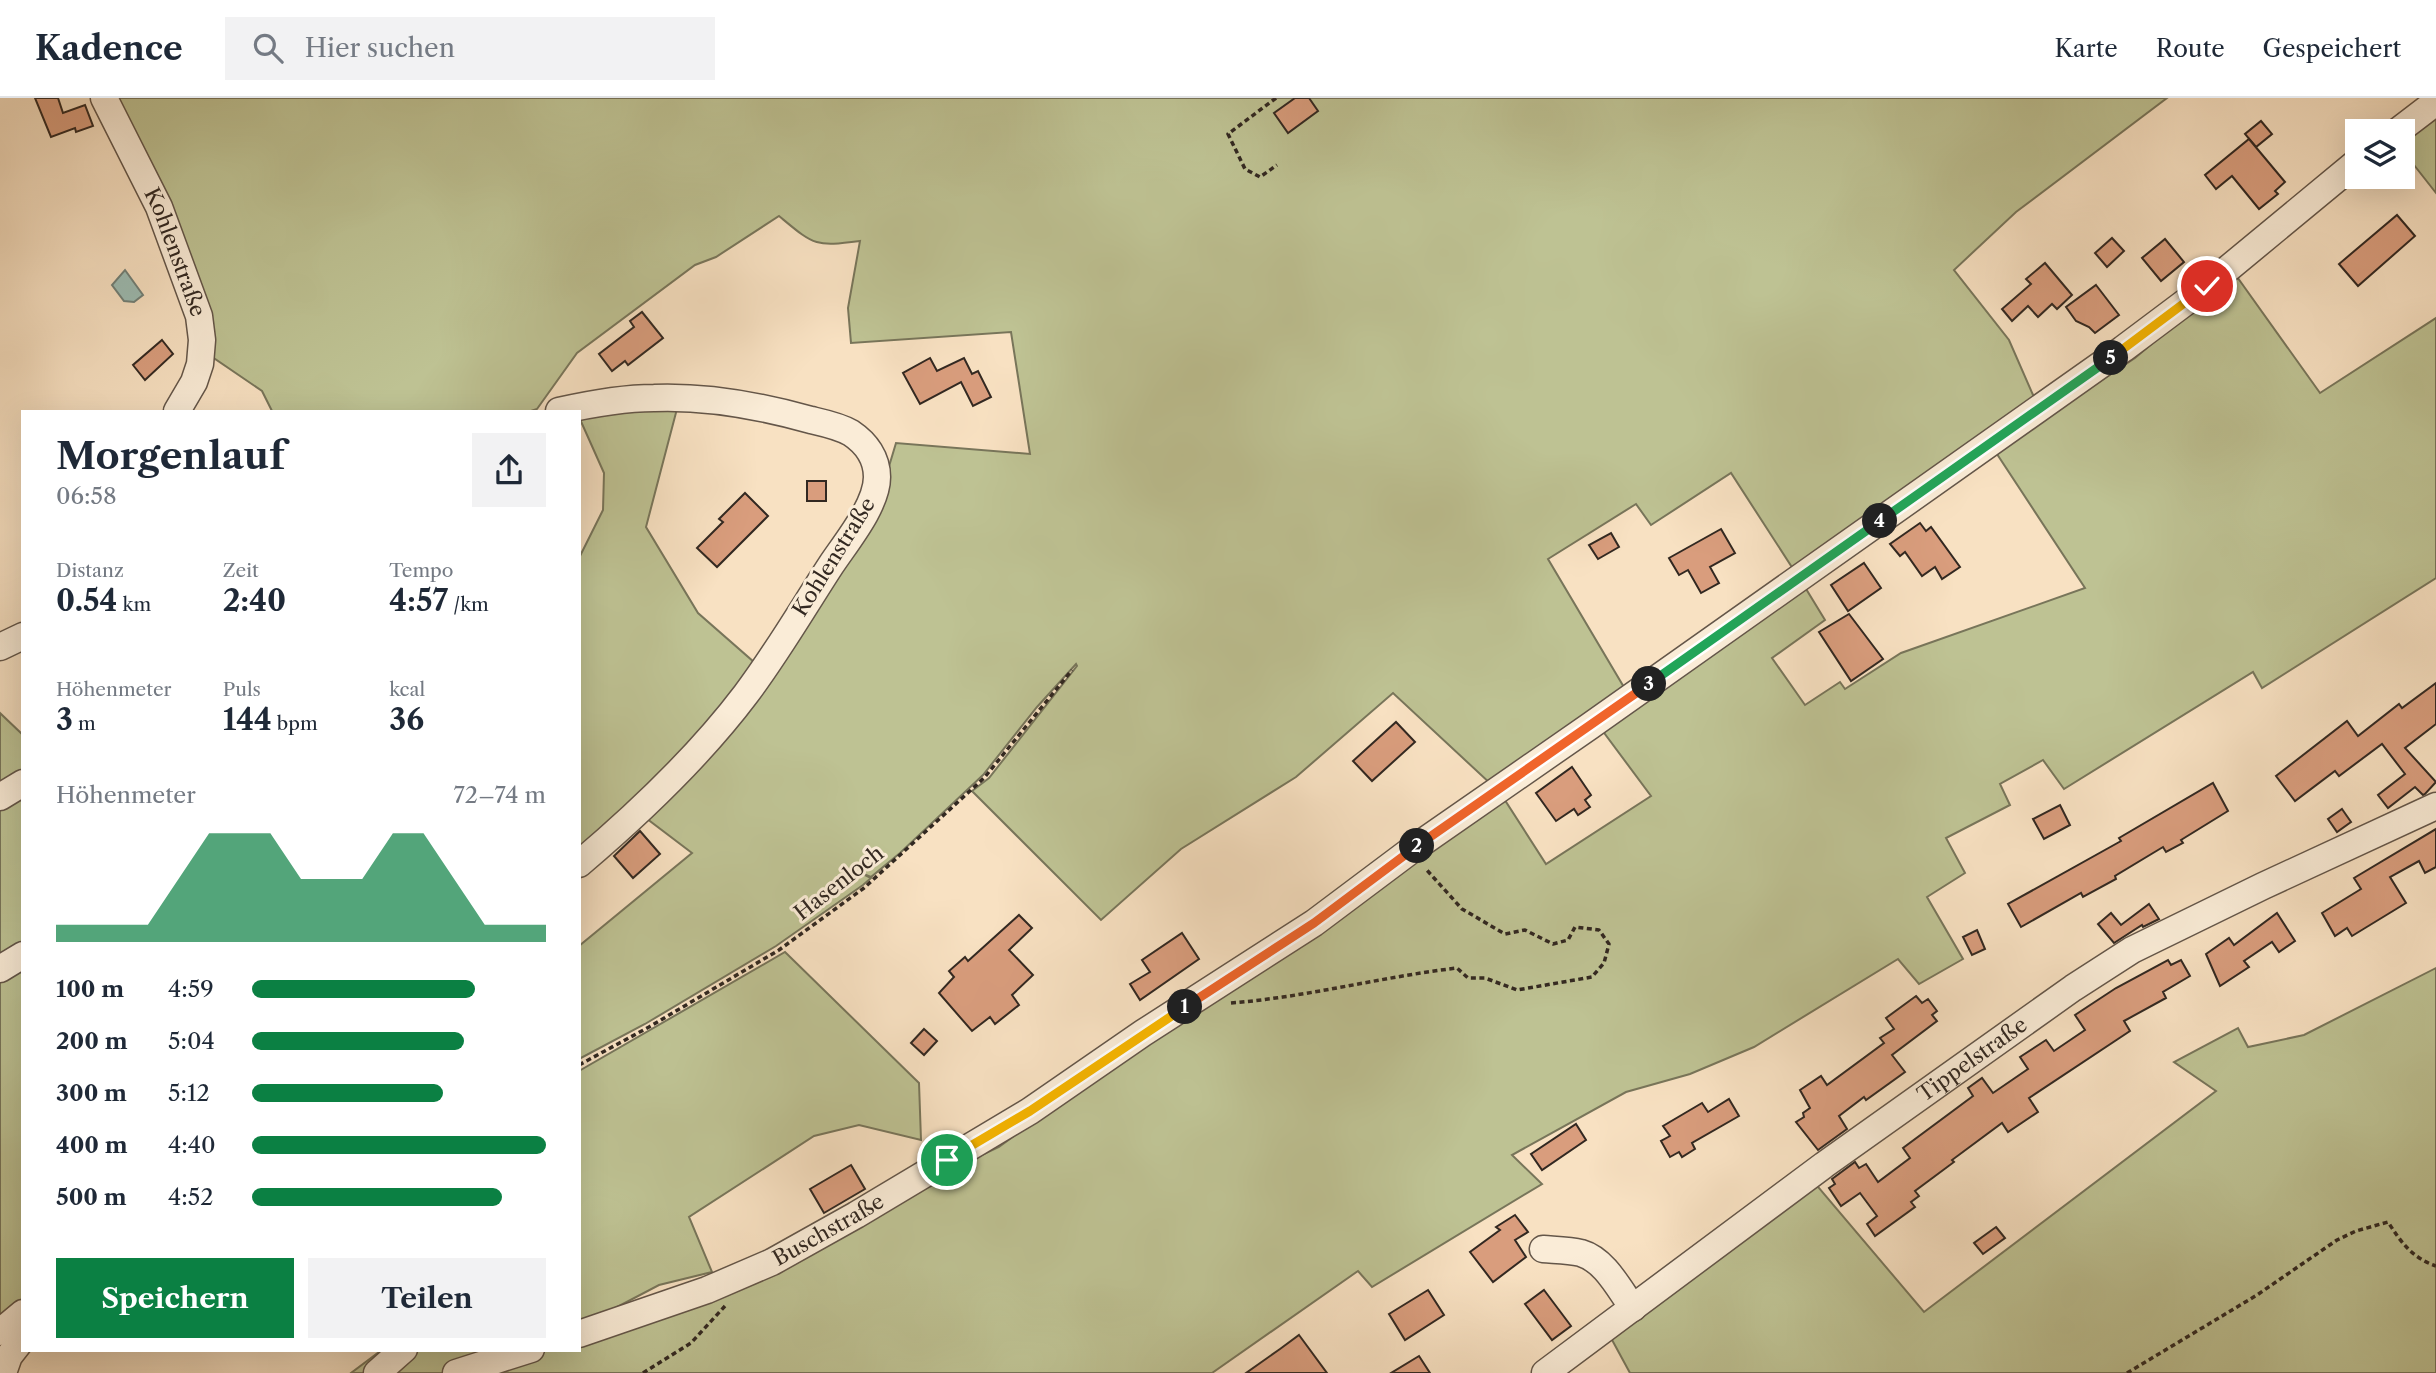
<!DOCTYPE html>
<html lang="de">
<head>
<meta charset="utf-8">
<style>
  :root { --surface:#fff; --page:#f2f2f3; --text:#1f2937; --muted:#747a83; --line:#e0e1e3; --accent:#0b8043 }
  body { margin:0; font-family:"Libre Caslon Text",serif; background:var(--page); color:var(--text); height:100vh; display:flex; flex-direction:column; font-size:26px; white-space:nowrap }
  * { box-sizing:border-box; margin:0 }
  p { font-size:23px; color:var(--muted) }
  .icon { flex:none; width:38px; height:38px; fill:none; stroke:currentColor; stroke-width:2; stroke-linecap:round; stroke-linejoin:round }
  .map { position:relative; flex:1; overflow:hidden }
  .sheet { position:absolute; left:21px; top:312px; width:560px; height:942px; display:flex; flex-direction:column; background:var(--surface); border-radius:0px; box-shadow:0 7px 28px #0002 }
  .sheet>* { flex:none }
  .buttons { position:absolute; left:2345px; top:21px; display:grid; gap:14px }
  .buttons a { display:grid; place-items:center; width:70px; height:70px; border-radius:0px; background:var(--surface); box-shadow:0 7px 28px #0002; font-size:35px }
  .pin { position:absolute; display:grid; place-items:center; width:60px; height:60px; color:#fff; margin:-30px; border:4px solid #fff; border-radius:50%; box-shadow:0 2px 7px #0007 }
  .km { position:absolute; width:35px; height:35px; margin:-18px; border-radius:50%; background:#222; color:#fff; font-size:19px; line-height:35px; text-align:center }
  .round { display:grid; place-items:center; flex:none; width:74px; height:74px; border-radius:0px; background:var(--page) }
  .overview { display:flex; align-items:center; justify-content:space-between; height:119px; padding:0 35px }
  h1 { font-size:38px; font-weight:800; line-height:52px }
  .metrics { display:grid; grid-template-columns:repeat(3,1fr); gap:10px; height:119px; padding:7px 35px }
  .metrics div { display:grid; align-content:center }
  .metrics b { font-size:30px; font-weight:800 }
  .metrics small { font-size:19px; font-weight:400 }
  .metrics p { font-size:19px }
  .chart { height:196px; padding:14px 35px }
  .chart p { display:flex; justify-content:space-between }
  .chart svg { width:100%; height:126px; margin-top:7px; fill:var(--accent); opacity:.7 }
  .action { display:flex; gap:14px; margin-top:auto; padding:14px 35px }
  .action a { flex:1; height:80px; border-radius:0px; background:var(--accent); color:#fff; font-size:28px; font-weight:800; line-height:80px; text-align:center }
  .action a+a { background:var(--page); color:var(--text) }
  ul { padding:0 35px; list-style:none; font-size:23px }
  li { display:grid; grid-template-columns:112px 84px 1fr; align-items:center; height:52px }
  li i { height:18px; border-radius:9px; background:var(--accent) }
  header { display:flex; align-items:center; gap:42px; box-sizing:border-box; height:98px; padding:0 35px; background:var(--surface); border-bottom:2px solid var(--line) }
  header strong { font-size:33px }
  nav { display:flex; gap:38px; margin-inline-start:auto; font-size:24px }
  .search { width:490px; height:63px; background:var(--page); display:flex; align-items:center; gap:18px; box-sizing:border-box; padding:0 24px; border-radius:0px; color:var(--muted); font-size:26px }
  .map>svg:first-child { display:block }
  .green { fill:#bec293; stroke:#78755a; stroke-width:2 }
  .water { fill:#9dbdb4; stroke:#728179; stroke-width:2 }
  .building { fill:#d99d7d; stroke:#322821; stroke-width:2 }
  .lines { fill:none; stroke-linecap:round; stroke-linejoin:round }
  .minor-casing { stroke:#645649; stroke-width:29 }
  .path { stroke:#322821; stroke-width:3.5; stroke-dasharray:5 3.5; stroke-linecap:butt }
  .minor { stroke:#faecd7; stroke-width:26 }
  .split-1-casing { stroke:#fff; stroke-width:14 }
  .split-2-casing { stroke:#fff; stroke-width:14 }
  .split-3-casing { stroke:#fff; stroke-width:14 }
  .split-4-casing { stroke:#fff; stroke-width:14 }
  .split-5-casing { stroke:#fff; stroke-width:14 }
  .split-6-casing { stroke:#fff; stroke-width:14 }
  .split-1 { stroke:#f5b400; stroke-width:9 }
  .split-2 { stroke:#f0652b; stroke-width:9 }
  .split-3 { stroke:#f0652b; stroke-width:9 }
  .split-4 { stroke:#22a559; stroke-width:9 }
  .split-5 { stroke:#22a559; stroke-width:9 }
  .split-6 { stroke:#f5b400; stroke-width:9 }
  .labels { text-anchor:middle; stroke-width:6; stroke-linejoin:round; paint-order:stroke }
  .street-label { font-size:21px; fill:#322821; stroke:#faecd7 }
</style>
</head>
<body>
<header>
<strong>Kadence</strong>
<div class="search"><svg class="icon" aria-label="search" viewBox="0 0 24 24"><circle cx="10" cy="10" r="6"/><path d="M15 15l6 6"/></svg>Hier suchen</div>
<nav><a>Karte</a><a>Route</a><a>Gespeichert</a></nav>
</header>
<div class="map">
<svg width="2436" height="1275" viewBox="0 0 2436 1275">
  <rect width="100%" height="100%" fill="#f8e1c2"/>
  <filter id="stains"><feTurbulence type="fractalNoise" baseFrequency=".00286" numOctaves="4"/><feColorMatrix values="0 0 0 0 .2 0 0 0 0 .09 0 0 0 0 .02 0 0 0 .5 -.17"/></filter>
  <radialGradient id="worn" r=".72"><stop offset=".6" stop-color="#630" stop-opacity="0"/><stop offset="1" stop-color="#630" stop-opacity=".3"/></radialGradient>
  <g class="green">
    <path d="M106,0H2167L2016,114L1954,172L2009,242L2037,306L1797,477L1731,375L1651,427L1636,406L1548,461L1628,596L1493,688L1393,595L1296,679L1181,751L1101,822L972,693L989,680L1077,568L1076,566L1037,609L983,677L900,755L871,779L861,775L871,780L863,787L776,848L645,926L579,961V848L692,755L642,717L881,395L896,345L1030,356L1011,234L851,245L848,210L860,143C814,149 814,147 779,118L716,159L695,167L577,255L537,311L531,313H272L262,293L205,254Z"/>
    <path d="M2436,14V95L2403,53V41Z"/>
    <path d="M2235,176L2320,295L2436,220V480L2262,590L2253,574L2064,691L2043,662L2000,686L2010,707L1946,740L1965,775L1927,799L1963,861L1919,886L1898,861L1754,949L1690,976L1626,994L1512,1057L1542,1086L1372,1189L1358,1173L1212,1275H487L550,1251H579V1237L667,1192L777,1166L912,1090L999,1049L1151,938L1499,693L1546,766L1651,698L1599,628L1803,486L1825,522L1772,560L1805,607L1840,584L1845,591L1901,555L2085,490L1995,353L2135,260Z"/>
    <path d="M678,307L646,429L698,515L755,565L672,671L579,757V460L603,412L604,375L579,319Z"/>
    <path d="M0,615L23,637V1213L0,1229Z"/>
    <path d="M785,854L919,985L921,1042L859,1027L814,1038L689,1119L712,1174L659,1187L579,1229V973Z"/>
    <path d="M2436,870V1275H1630L1611,1240L1814,1084L1924,1214L2216,993L2174,964L2238,930L2248,949L2304,937Z"/>
    <path d="M383,1251H529L460,1275H351Z"/>
  </g>
  <path class="water" d="M125,172L143,197L134,204L124,203L112,187Z"/>
  <g class="building">
    <path d="M35,0H58L63,15L85,7L93,28L76,34L75,30L51,39Z"/>
    <path d="M1295,0H1309L1318,13L1288,35L1274,15Z"/>
    <path d="M2261,23L2272,36L2256,49L2245,36Z"/>
    <path d="M2249,41L2285,84L2275,93L2278,96L2259,111L2232,78L2216,91L2205,77Z"/>
    <path d="M2397,117L2415,138L2358,188L2339,166Z"/>
    <path d="M2112,140L2124,153L2107,169L2095,155Z"/>
    <path d="M2165,141L2184,164L2161,183L2142,160Z"/>
    <path d="M2045,165L2072,197L2057,211L2052,206L2038,219L2028,208L2012,223L2002,211L2031,186L2026,181Z"/>
    <path d="M2096,187L2119,217L2095,235L2089,229L2076,223L2066,209Z"/>
    <path d="M642,214L663,240L628,267L625,263L612,273L599,256L634,229L630,223Z"/>
    <path d="M162,242L173,256L145,282L133,267Z"/>
    <path d="M930,260L937,273L964,260L972,276L978,273L991,299L973,308L961,284L920,306L903,275Z"/>
    <rect x="807" y="383" width="19" height="20"/>
    <path d="M745,395L768,418L717,469L697,450L723,424L719,421Z"/>
    <path d="M1920,425L1926,433L1931,429L1960,469L1942,481L1935,469L1922,478L1905,454L1900,458L1890,446Z"/>
    <path d="M1721,431L1735,455L1710,469L1719,485L1701,495L1688,472L1679,477L1669,460Z"/>
    <path d="M1611,435L1619,449L1598,461L1589,447Z"/>
    <path d="M1864,465L1881,490L1848,513L1831,487Z"/>
    <path d="M1849,516L1883,561L1851,583L1819,534Z"/>
    <path d="M2436,585V626L2405,650L2436,684L2425,696L2423,697L2415,689L2388,710L2378,697L2405,676L2382,646L2339,678L2335,673L2295,703L2276,678L2347,623L2358,638L2399,606L2402,610Z"/>
    <path d="M1396,624L1415,644L1372,683L1353,663Z"/>
    <path d="M1572,669L1591,697L1585,702L1590,709L1578,717L1574,711L1556,723L1536,695Z"/>
    <path d="M2213,685L2228,713L2181,742L2183,745L2166,754L2163,749L2115,778L2116,781L2083,799L2081,795L2021,829L2008,806L2121,743L2119,740Z"/>
    <path d="M2060,707L2070,727L2044,741L2033,721Z"/>
    <path d="M2342,711L2351,724L2337,734L2328,721Z"/>
    <path d="M2436,731V769L2425,775L2419,763L2390,779L2406,805L2352,838L2347,830L2335,838L2322,815L2361,791L2354,780Z"/>
    <path d="M640,733L660,756L633,780L614,758Z"/>
    <path d="M2149,806L2159,821L2143,829L2142,827L2114,845L2098,826L2111,815L2121,827Z"/>
    <path d="M2277,815L2295,843L2279,854L2272,844L2244,863L2249,869L2220,888L2206,856L2229,840L2234,847Z"/>
    <path d="M1019,817L1032,830L1009,852L1033,877L1012,897L1019,907L995,926L990,919L972,933L939,895L954,879L949,873L965,859L968,863Z"/>
    <path d="M1977,832L1985,851L1972,857L1963,839Z"/>
    <path d="M1182,835L1199,861L1140,902L1130,886L1150,874L1142,862Z"/>
    <path d="M2168,862L2171,867L2181,862L2190,878L2163,894L2166,900L2124,923L2130,933L2029,1000L2038,1014L2008,1034L2002,1025L1952,1062L1954,1064L1915,1093L1919,1098L1911,1104L1915,1109L1875,1138L1867,1126L1877,1118L1860,1095L1841,1108L1829,1090L1835,1086L1832,1081L1855,1064L1859,1070L1866,1066L1878,1084L1910,1060L1903,1050L1973,998L1968,990L1982,980L1993,995L2028,971L2020,959L2046,942L2054,953L2085,932L2075,917L2116,890Z"/>
    <path d="M1916,898L1922,905L1928,901L1937,913L1932,917L1937,923L1892,957L1905,974L1866,1002L1864,999L1839,1018L1847,1031L1818,1052L1796,1024L1804,1019L1803,1015L1810,1010L1800,992L1821,978L1827,987L1884,945L1880,940L1894,931L1886,920Z"/>
    <path d="M924,931L937,943L924,957L911,945Z"/>
    <path d="M1729,1001L1739,1018L1692,1045L1695,1051L1682,1059L1679,1054L1670,1059L1661,1043L1670,1038L1663,1028L1702,1005L1708,1014Z"/>
    <path d="M1576,1026L1586,1042L1542,1072L1531,1056Z"/>
    <path d="M851,1067L865,1091L824,1115L810,1091Z"/>
    <path d="M1515,1117L1528,1134L1515,1142L1526,1159L1493,1184L1470,1154L1500,1132L1496,1129Z"/>
    <path d="M1996,1129L2005,1140L1983,1156L1974,1145Z"/>
    <path d="M1428,1192L1444,1217L1405,1242L1389,1216Z"/>
    <path d="M1544,1192L1571,1228L1552,1242L1525,1206Z"/>
    <path d="M1299,1237L1327,1275H1246L1280,1251Z"/>
    <path d="M1419,1258L1430,1275H1391Z"/>
  </g>
  <g class="lines">
    <defs>
      <g id="minor">
        <path id="s1" d="M104,0L159,109L199,218L202,242L200,266L194,284L177,313"/>
        <path d="M2398,33L2436,4"/>
        <path d="M559,313C590,306 622,300 654,300C706,298 761,308 811,322C824,325 839,328 851,335C866,345 877,360 877,379C877,407 847,443 831,467C803,510 777,555 746,596C700,657 638,716 579,766"/>
        <path d="M0,549L23,538"/>
        <path d="M0,699L23,685"/>
        <path d="M0,871L23,857"/>
        <path d="M1543,1151C1555,1152 1569,1152 1581,1155C1605,1162 1619,1191 1633,1210"/>
        <path d="M0,1234L23,1215"/>
        <path id="s2" d="M579,1236L707,1192L772,1164L856,1117L1030,1013L1143,935L1314,825L1410,753L1590,628L2123,251L2207,188L2357,64"/>
        <path d="M3,1275L9,1258L23,1240"/>
        <path d="M377,1275L404,1251"/>
        <path d="M456,1275L531,1251"/>
        <path id="s3" d="M1545,1275L1824,1067L2073,890L2132,852L2263,788L2436,708"/>
      </g>
    </defs>
    <use href="#minor" class="minor-casing"/>
    <g class="path">
      <path d="M1276,0L1228,36L1245,71L1260,79L1277,67"/>
      <path d="M1231,905C1307,899 1381,879 1457,870L1468,880H1485L1517,892L1592,879L1604,865L1609,846L1599,832L1575,829L1568,842L1553,846L1525,832L1505,836L1462,811L1425,770"/>
      <path d="M579,967L649,929L779,852L864,790L984,680L1072,572"/>
      <path d="M643,1275L691,1245L725,1208"/>
      <path d="M2127,1275L2257,1197L2337,1142L2356,1133L2388,1124C2401,1144 2412,1160 2436,1168"/>
    </g>
    <use href="#minor" class="minor"/>
  </g>
  <g class="lines">
    <defs>
      <path id="split-1" d="M947,1062L1030,1013L1185,909"/>
      <path id="split-2" d="M1185,909L1314,825L1417,748"/>
      <path id="split-3" d="M1417,748L1649,586"/>
      <path id="split-4" d="M1649,586L1880,423"/>
      <path id="split-5" d="M1880,423L2111,260"/>
      <path id="split-6" d="M2111,260L2207,188"/>
    </defs>
    <use href="#split-1" class="split-1-casing"/>
    <use href="#split-2" class="split-2-casing"/>
    <use href="#split-3" class="split-3-casing"/>
    <use href="#split-4" class="split-4-casing"/>
    <use href="#split-5" class="split-5-casing"/>
    <use href="#split-6" class="split-6-casing"/>
    <use href="#split-1" class="split-1"/>
    <use href="#split-2" class="split-2"/>
    <use href="#split-3" class="split-3"/>
    <use href="#split-4" class="split-4"/>
    <use href="#split-5" class="split-5"/>
    <use href="#split-6" class="split-6"/>
  </g>
  <g class="labels">
    <g class="street-label">
      <text dy="7" stroke="none"><textPath href="#s1" startOffset="170">Kohlenstraße</textPath></text>
      <text transform="translate(834 459) rotate(-58)" y="7">Kohlenstraße</text>
      <text transform="translate(839 785) rotate(-38)" y="7">Hasenloch</text>
      <text dy="7" stroke="none"><textPath href="#s3" startOffset="530">Tippelstraße</textPath></text>
      <text dy="7" stroke="none"><textPath href="#s2" startOffset="271">Buschstraße</textPath></text>
    </g>
  </g>
  <rect width="100%" height="100%" filter="url(#stains)"/>
  <rect width="100%" height="100%" fill="url(#worn)"/>
</svg>
<div class="buttons">
<a><svg class="icon" aria-label="layers" viewBox="0 0 24 24"><path d="M12 4l9 5-9 5-9-5zM3 14l9 5 9-5"/></svg></a>
</div>
<div class="pin" style="left:947px;top:1062px;background:#1e9e55"><svg class="icon" aria-label="arrive" viewBox="0 0 24 24"><path d="M6 21V4h12l-3 4 3 4H6"/></svg></div>
<div class="pin" style="left:2207px;top:188px;background:#d93025"><svg class="icon" aria-label="check" viewBox="0 0 24 24"><path d="M5 12l5 5 9-10"/></svg></div>
<b class="km" style="left:1185px;top:909px">1</b>
<b class="km" style="left:1417px;top:748px">2</b>
<b class="km" style="left:1649px;top:586px">3</b>
<b class="km" style="left:1880px;top:423px">4</b>
<b class="km" style="left:2111px;top:260px">5</b>
<section class="sheet">
<div class="overview"><div><h1>Morgenlauf</h1><p>06:58</p></div><a class="round"><svg class="icon" aria-label="share" viewBox="0 0 24 24"><path d="M12 15V3M7 8l5-5 5 5M5 13v7h14v-7"/></svg></a></div>
<div class="metrics">
<div><p>Distanz</p><b>0.54<small> km</small></b></div>
<div><p>Zeit</p><b>2:40</b></div>
<div><p>Tempo</p><b>4:57<small> /km</small></b></div>
</div>
<div class="metrics">
<div><p>Höhenmeter</p><b>3<small> m</small></b></div>
<div><p>Puls</p><b>144<small> bpm</small></b></div>
<div><p>kcal</p><b>36</b></div>
</div>
<div class="chart"><p><span>Höhenmeter</span>72–74 m</p>
<svg viewBox="0 0 160 44" preserveAspectRatio="none"><path d="M0 44V38L10 38L20 38L30 38L40 22L50 6L60 6L70 6L80 22L90 22L100 22L110 6L120 6L130 22L140 38L150 38L160 38V44z"/></svg>
</div>
<ul>
<li><b>100 m</b>4:59<i style="width:76%"></i></li>
<li><b>200 m</b>5:04<i style="width:72%"></i></li>
<li><b>300 m</b>5:12<i style="width:65%"></i></li>
<li><b>400 m</b>4:40<i style="width:100%"></i></li>
<li><b>500 m</b>4:52<i style="width:85%"></i></li>
</ul>
<div class="action"><a>Speichern</a><a>Teilen</a></div>
</section>
</div>
</body>
</html>
